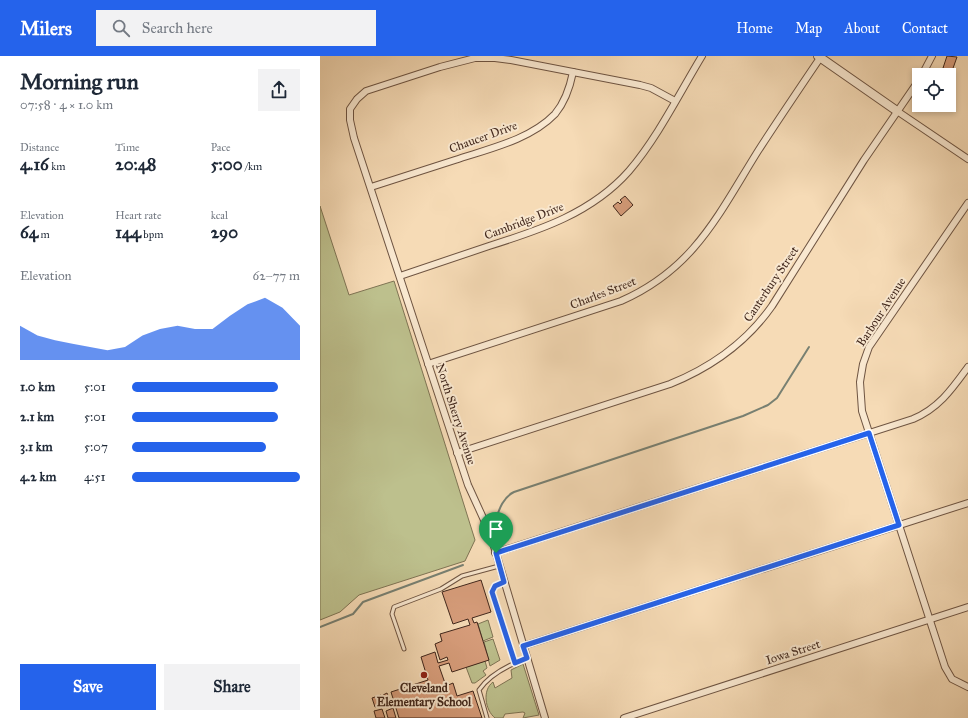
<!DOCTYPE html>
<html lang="en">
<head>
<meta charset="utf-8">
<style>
  :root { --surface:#fff; --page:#f2f2f3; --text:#1f2937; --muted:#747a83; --accent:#2563eb }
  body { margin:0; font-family:"IM FELL Great Primer",serif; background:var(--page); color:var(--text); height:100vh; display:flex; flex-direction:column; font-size:15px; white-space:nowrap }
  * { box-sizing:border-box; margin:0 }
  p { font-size:13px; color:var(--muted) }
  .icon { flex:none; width:22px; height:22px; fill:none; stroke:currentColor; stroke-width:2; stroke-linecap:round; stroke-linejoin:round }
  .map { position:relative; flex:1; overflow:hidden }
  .sheet { display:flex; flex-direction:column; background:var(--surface); width:320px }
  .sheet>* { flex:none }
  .fabs { position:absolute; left:592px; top:12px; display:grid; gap:8px }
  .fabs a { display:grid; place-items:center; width:44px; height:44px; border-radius:0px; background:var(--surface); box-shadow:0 2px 6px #0003; font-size:20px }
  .pin { position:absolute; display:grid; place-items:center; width:34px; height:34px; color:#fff; margin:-41px -17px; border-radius:50% 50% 50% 0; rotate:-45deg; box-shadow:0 0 4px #0007 }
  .pin .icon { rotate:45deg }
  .round { display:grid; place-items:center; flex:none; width:42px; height:42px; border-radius:0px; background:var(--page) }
  .summary { display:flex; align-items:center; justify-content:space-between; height:68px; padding:0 20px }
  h1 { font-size:22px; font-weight:800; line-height:30px }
  .stats { display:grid; grid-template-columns:repeat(3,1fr); gap:6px; height:68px; padding:4px 20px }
  .stats div { display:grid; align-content:center }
  .stats b { font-size:17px; font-weight:800 }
  .stats small { font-size:11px; font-weight:400 }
  .stats p { font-size:11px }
  .chart { height:112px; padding:8px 20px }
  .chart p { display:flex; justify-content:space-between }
  .chart svg { width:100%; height:72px; margin-top:4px; fill:var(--accent); opacity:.7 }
  .action { display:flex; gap:8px; margin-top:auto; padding:8px 20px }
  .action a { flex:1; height:46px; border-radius:0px; background:var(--accent); color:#fff; font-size:16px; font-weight:800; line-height:46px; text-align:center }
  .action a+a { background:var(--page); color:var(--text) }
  ul { padding:0 20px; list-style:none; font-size:13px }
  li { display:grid; grid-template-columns:64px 48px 1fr; align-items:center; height:30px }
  li i { height:10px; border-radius:5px; background:var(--accent) }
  header { display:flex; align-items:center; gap:24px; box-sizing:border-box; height:56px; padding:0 20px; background:var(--accent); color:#fff }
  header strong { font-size:19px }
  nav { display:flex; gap:22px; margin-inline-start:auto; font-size:14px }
  .search { width:280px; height:36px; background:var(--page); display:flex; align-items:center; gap:10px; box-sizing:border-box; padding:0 14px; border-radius:0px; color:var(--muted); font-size:15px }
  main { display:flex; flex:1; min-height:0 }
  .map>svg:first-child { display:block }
  .green { fill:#bdc08d; stroke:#7f7454 }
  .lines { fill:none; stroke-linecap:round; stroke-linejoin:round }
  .stream { stroke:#788072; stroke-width:2 }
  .building { fill:#d89e7c; stroke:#41271c }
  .service-casing { stroke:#6e5442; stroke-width:5 }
  .minor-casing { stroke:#6e5442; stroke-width:8 }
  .tertiary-casing { stroke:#6e5442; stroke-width:10 }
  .service { stroke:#f9e8d0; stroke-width:3 }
  .minor { stroke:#f9e8d0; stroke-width:6 }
  .tertiary { stroke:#f9e8d0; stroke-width:8 }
  .route-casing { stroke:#fff; stroke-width:8 }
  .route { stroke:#2563eb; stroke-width:5 }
  .poi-dot { fill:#8f2418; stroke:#f9e8d0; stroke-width:1.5 }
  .labels { text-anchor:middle; stroke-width:4; stroke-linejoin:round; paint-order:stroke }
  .street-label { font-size:12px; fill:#41271c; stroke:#f9e8d0 }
  .poi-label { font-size:12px; font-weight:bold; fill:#41271c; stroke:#f9e8d0 }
</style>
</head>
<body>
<header>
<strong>Milers</strong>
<div class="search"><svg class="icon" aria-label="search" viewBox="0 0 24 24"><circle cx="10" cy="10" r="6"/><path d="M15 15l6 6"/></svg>Search here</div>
<nav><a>Home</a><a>Map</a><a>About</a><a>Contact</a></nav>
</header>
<main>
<section class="sheet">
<div class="summary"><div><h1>Morning run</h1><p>07:58 · 4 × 1.0 km</p></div><a class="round"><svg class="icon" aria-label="share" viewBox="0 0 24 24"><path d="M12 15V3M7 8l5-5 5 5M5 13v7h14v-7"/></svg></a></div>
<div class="stats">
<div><p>Distance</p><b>4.16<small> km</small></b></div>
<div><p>Time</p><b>20:48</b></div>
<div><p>Pace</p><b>5:00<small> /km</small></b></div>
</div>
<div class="stats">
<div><p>Elevation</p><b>64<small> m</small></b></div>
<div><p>Heart rate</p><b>144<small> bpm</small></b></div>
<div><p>kcal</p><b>290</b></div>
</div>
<div class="chart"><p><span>Elevation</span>62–77 m</p>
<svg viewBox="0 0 160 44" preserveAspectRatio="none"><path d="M0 44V23L10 29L20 32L30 34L40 36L50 38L60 36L70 29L80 25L90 23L100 25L110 25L120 17L130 10L140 6L150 12L160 23V44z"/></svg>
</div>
<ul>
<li><b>1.0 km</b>5:01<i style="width:87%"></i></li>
<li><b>2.1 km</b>5:01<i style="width:87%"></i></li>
<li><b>3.1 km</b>5:07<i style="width:80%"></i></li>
<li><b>4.2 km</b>4:51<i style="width:100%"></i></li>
</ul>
<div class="action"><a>Save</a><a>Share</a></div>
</section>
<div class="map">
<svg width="648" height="662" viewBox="0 0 648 662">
  <rect width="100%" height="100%" fill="#f6dbb6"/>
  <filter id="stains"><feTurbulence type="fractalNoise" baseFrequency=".005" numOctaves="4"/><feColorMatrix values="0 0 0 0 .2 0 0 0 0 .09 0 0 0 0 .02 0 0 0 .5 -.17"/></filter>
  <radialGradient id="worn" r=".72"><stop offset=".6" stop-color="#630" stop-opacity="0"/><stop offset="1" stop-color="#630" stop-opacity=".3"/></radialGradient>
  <g class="green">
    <path d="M0,150L29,239L74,225L155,484L145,505L39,539L20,556L0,564Z"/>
    <path d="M168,564L173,581L163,585L158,568Z"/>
    <path d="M173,583L180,604L170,610L164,586Z"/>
    <path d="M165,605L167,612L163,615L166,619L155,627H152L146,611Z"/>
    <path d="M203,608L219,659L203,662L205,657L203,656L185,658L183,662H175C165,654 162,634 173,626L175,632L192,622L191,614Z"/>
  </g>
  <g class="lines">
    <g class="stream">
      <path d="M173,471C178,458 181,442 194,436L423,360L448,349L457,342L489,291"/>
      <path d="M0,571L33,558L43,546L143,509"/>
    </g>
  </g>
  <g class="building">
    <path d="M627,0L637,1L632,15L623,12Z"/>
    <path d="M305,140L313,149L301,160L293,150L298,146L300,148L302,146L300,144Z"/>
    <path d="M161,524L171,556L152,562L154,567L157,566L169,604L132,616L129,607L119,610L126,630L133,627L137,640L153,635L162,662H79L71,636L108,624L101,601L115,596L118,607L128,604L127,601L120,604L115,588L122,585L120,578L150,569L148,563L133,568L122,536Z"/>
    <path d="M67,637L72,650L67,651L63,639Z"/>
    <path d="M61,639L64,648L55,651L52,642Z"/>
    <path d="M73,652L76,662H68L66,655Z"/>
    <path d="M62,653L65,662H56L54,655Z"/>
  </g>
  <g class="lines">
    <defs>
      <g id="service">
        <path d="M184,526L175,530L172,536L195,607"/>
        <path d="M84,593L72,558L74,551L121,533L142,520L179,510"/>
        <path d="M167,662L159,634C169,619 191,608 207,602"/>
      </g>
      <g id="minor">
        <path d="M602,19L612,0"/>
        <path d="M577,55L648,103"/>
        <path d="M51,131C79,122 107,113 135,104C168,93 210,84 235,58C245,46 250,31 253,16"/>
        <path d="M648,147L549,291L543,308L540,326L542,355L625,611L632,623L648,631"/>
        <path d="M80,220C109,210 139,200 169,190C220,174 272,157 309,115C338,81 359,38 382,0"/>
        <path d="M108,308L301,245C374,213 398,159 438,95C458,64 479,33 500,2"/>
        <path d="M137,397L350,328C392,311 426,287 452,250L544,104L599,24"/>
        <path d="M175,497L593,363C619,352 632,333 648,311"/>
        <path d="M203,590L648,447"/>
        <path d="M225,662L173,487L164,464L148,429L34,82L30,64V53L37,43L46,35L120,11L155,2H175L191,4L320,29L331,32L355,45"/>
        <path d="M304,662L648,551"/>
      </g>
      <path id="tertiary" d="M498,0L577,55"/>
    </defs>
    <use href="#service" class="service-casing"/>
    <use href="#minor" class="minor-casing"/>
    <use href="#tertiary" class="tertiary-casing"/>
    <use href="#service" class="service"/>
    <use href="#minor" class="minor"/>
    <use href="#tertiary" class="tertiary"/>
  </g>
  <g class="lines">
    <defs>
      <path id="route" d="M549,377L579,469L203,590L207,602L195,607L172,536L175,530L184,526L176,497Z"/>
    </defs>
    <use href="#route" class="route-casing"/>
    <use href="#route" class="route"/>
  </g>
  <circle class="poi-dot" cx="104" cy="619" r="4"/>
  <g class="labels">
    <g class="street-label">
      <text transform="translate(163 81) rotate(-20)" y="4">Chaucer Drive</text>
      <text transform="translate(204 165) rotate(-21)" y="4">Cambridge Drive</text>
      <text transform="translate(451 228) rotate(-56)" y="4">Canterbury Street</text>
      <text transform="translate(283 237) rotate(-21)" y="4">Charles Street</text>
      <text transform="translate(561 256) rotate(-57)" y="4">Barbour Avenue</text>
      <text transform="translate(136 358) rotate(72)" y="4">North Sherry Avenue</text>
      <text transform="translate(473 596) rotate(-18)" y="4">Iowa Street</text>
    </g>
    <g class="poi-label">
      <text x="104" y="636">Cleveland<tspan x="104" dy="14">Elementary School</tspan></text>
    </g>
  </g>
  <rect width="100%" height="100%" filter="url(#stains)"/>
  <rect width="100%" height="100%" fill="url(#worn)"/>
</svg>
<div class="fabs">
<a><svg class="icon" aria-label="locate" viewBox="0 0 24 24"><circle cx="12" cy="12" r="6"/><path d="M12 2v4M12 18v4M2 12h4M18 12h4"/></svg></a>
</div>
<div class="pin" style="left:176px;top:497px;background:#1e9e55"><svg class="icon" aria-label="arrive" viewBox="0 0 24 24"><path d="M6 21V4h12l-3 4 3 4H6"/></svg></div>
</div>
</main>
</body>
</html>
